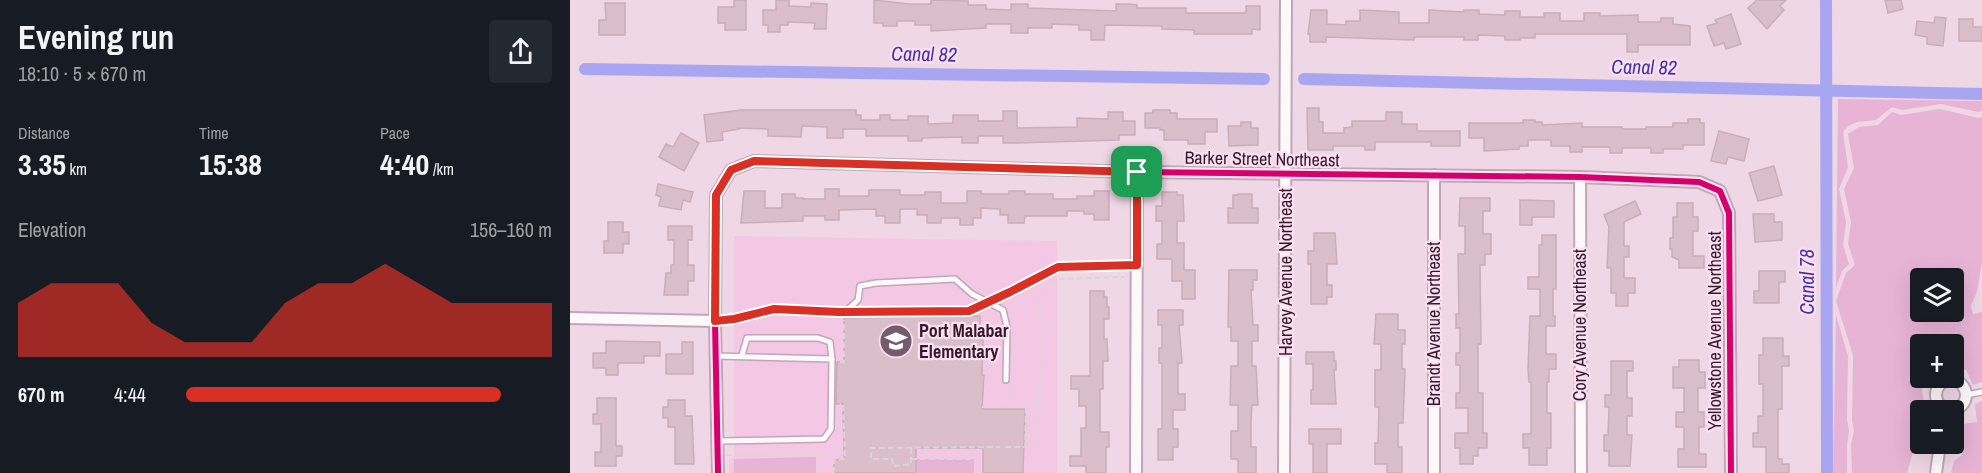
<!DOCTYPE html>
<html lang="en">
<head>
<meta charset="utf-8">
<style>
  :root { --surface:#171b24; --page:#242831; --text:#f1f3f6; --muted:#9ea1a6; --accent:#d93025 }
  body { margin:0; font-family:"Archivo Narrow",sans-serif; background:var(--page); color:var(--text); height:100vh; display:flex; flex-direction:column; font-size:22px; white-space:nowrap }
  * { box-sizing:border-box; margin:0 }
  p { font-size:20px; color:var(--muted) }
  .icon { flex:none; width:33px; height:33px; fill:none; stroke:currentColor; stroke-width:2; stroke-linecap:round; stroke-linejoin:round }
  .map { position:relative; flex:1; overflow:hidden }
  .drawer { display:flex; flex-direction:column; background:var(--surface); width:570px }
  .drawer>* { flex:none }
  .controls { position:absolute; left:1340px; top:268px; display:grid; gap:12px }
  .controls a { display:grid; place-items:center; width:54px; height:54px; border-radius:6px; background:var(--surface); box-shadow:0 6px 24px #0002; font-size:30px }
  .pin { position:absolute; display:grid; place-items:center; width:51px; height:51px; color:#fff; margin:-26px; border-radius:12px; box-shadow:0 3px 9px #0006 }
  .round { display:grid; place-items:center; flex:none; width:63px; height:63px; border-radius:6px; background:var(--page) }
  .overview { display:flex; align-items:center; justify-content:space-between; height:102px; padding:0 18px }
  h1 { font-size:33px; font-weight:700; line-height:45px }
  .figures { display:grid; grid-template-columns:repeat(3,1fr); gap:9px; height:102px; padding:6px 18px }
  .figures div { display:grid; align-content:center }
  .figures b { font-size:30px; font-weight:700 }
  .figures small { font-size:16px; font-weight:400 }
  .figures p { font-size:16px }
  .chart { height:168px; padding:12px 18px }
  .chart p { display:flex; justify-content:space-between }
  .chart svg { width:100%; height:108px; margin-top:6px; fill:var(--accent); opacity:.7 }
  ul { padding:0 18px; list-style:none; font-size:20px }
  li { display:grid; grid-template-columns:96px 72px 1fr; align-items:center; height:45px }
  li i { height:15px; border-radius:8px; background:var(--accent) }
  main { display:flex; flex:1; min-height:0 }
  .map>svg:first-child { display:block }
  .built { fill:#f4c7e5 }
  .green { fill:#e7b4d6; fill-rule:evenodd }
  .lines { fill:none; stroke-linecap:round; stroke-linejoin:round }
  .canal { stroke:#a9a6f1; stroke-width:12 }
  .building { fill:#dabfca; stroke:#c9afbb; stroke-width:1.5 }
  .service-casing { stroke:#bfa7b7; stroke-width:8 }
  .minor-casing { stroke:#bfa7b7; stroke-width:14 }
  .path { stroke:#dcd4d9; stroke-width:2; stroke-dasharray:6 3; stroke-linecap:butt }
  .service { stroke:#fdf9fb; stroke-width:5 }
  .minor { stroke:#fdf9fb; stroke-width:10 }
  .cycleway-casing { stroke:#fddff2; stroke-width:10 }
  .cycleway { stroke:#d6006c; stroke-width:6 }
  .route-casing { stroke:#fff; stroke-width:12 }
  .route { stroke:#d93025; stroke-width:8 }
  .labels { text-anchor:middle; stroke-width:4.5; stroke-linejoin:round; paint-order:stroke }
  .street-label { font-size:18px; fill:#34192c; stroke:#fddff2 }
  .poi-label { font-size:18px; font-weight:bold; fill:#34192c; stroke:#fddff2; text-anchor:start }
  .water-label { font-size:20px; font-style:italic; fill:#3f35a9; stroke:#fddff2 }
</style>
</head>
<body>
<main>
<section class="drawer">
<div class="overview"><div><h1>Evening run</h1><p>18:10 · 5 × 670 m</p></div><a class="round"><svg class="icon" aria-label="share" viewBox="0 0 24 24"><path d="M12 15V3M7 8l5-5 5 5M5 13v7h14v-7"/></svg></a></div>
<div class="figures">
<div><p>Distance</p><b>3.35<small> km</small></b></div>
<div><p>Time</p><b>15:38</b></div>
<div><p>Pace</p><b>4:40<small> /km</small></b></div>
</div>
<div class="chart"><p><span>Elevation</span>156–160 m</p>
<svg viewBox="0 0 160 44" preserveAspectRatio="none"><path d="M0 44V22L10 14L20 14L30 14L40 30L50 38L60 38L70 38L80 22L90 14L100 14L110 6L120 14L130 22L140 22L150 22L160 22V44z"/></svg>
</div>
<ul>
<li><b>670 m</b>4:44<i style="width:86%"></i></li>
</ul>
</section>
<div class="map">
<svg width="1412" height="473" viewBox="0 0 1412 473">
  <rect width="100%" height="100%" fill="#efd7e6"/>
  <path class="built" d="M164,236L487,241V473H159V459L164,458Z"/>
  <g class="green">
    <path d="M1268,99L1412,101V111L1408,112L1371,104L1332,110L1322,107L1306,120L1287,122L1278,126L1273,132L1278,167L1269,189L1276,222L1273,245L1279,264L1272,271L1266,288Z"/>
    <path d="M1370,109L1408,118L1412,117V262L1407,292L1401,306L1403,314L1412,312V382L1403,385L1396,370L1383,369V345H1350V378H1359L1352,388L1355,411H1350V426L1337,473H1282L1281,444L1284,431L1282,420L1283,355L1266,301L1276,273L1285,265L1278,244L1281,222L1274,189L1284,168L1278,134L1289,127L1308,125L1322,112L1331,115ZM1350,279H1383V312H1350Z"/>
    <path d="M1266,315L1278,356L1277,419L1279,431L1277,445V473H1263Z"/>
    <path d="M1412,401V473H1381L1384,461L1392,455L1383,438V429L1387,425L1407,422L1405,404Z"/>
    <path d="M246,457V473H164V459Z"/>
    <path d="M343,459H404V473H346Z"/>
  </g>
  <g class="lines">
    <g class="canal">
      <path d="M1256,0L1257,473"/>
      <path d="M15,69L694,79"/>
      <path d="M734,79L1412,94"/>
    </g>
  </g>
  <g class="building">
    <path d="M164,0H176V30H155V23H148V7H164Z"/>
    <path d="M206,0H219V6L241,7V3L257,4L256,29H244L245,23L218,22V25H210V32H198V25H193V10H206Z"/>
    <path d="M304,0L339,4H361V0L398,1V5H416V9L441,10V4H458V8L546,11V4H559L567,5V8H616V13H676V6H690V30L682,29V34H624V30L592,29V26L535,25L534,40H521V30H509V25L482,24V28H458V33H441V24H416V28L361,31V25H345V21H327V26H313V23H304Z"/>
    <path d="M1187,0H1216L1210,6L1214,10L1197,29L1178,8Z"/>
    <path d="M1315,0H1331L1333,9L1318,13Z"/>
    <path d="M35,3H55V35H29V20H36Z"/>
    <path d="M741,10H757V24L776,25V21H790V10L829,12V23H859V10L894,12V10H909V14L935,15V11H950V17H974V13H990V21H1014V13H1030V16L1068,15V22H1091V18H1103V24L1120,26V45H1068V52H1057V34H965V38H950V40H935V36L908,35V40H894V37H844V40L756,37V42H740V34H738Z"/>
    <path d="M1161,14L1171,44L1156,49L1154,43L1144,46L1137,26L1147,23L1145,20Z"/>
    <path d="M1365,17L1376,18L1373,46L1357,44V37L1345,35L1347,21L1364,23Z"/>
    <path d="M1389,19H1403V27H1412V41H1389Z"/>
    <path d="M737,108H749V122H753V133H774V128L782,127V121H816V112H832V124H847V131H890V146H861V142H805V150H795V146H763V150H738Z"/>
    <path d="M171,110H286V115H291V120H310V115H320V120H338V116H358V124L383,123V115H408V121H433V111H447V128L507,127V118L538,119V112H553V121H565V135H549V140L447,143H433V136H408V143H392V137L352,138V141H338V136H296V129H273V138H257V127L232,126L231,137L198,136V129L168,128L169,129L152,132L153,140L137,142L134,115Z"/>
    <path d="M583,110H600V113H607V119H647V132H635V144H618V140H594V130H590V128H575V113H583Z"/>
    <path d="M1118,119H1130V123H1134V145H1113V149H1093V153H1081V148H1052V153H1040V147H1012V152H1000V146H981V140H958V146H949V149L914,151V138H899V123H953V120H965V122H972V125L1012,123V127H1052V129H1076V127H1103V123H1118Z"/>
    <path d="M671,122H681V128H688V145L659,146L658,126H671Z"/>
    <path d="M1149,131L1179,139L1174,161L1158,157L1156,164L1141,161Z"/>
    <path d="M111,133L129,143L114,171L89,157L96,144L103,147Z"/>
    <path d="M1204,166L1212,195L1188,201L1179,173Z"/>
    <path d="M88,184L123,192L120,202L113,200L111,210L89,206L91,197L86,195Z"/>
    <path d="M255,189H269V196H299V190H330V195H355V192H371V203H397V191H411V194H439V191H455V194H483V199H507V196H524V191H539V220H524V214H514V211H497V216H455L454,223H438V215H430V209L411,208V218H403V225H390V218H371V223H357V215H347V209H330V223H315V216H306V209L269,210V220H255V216H233V221L171,223L174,191H195V208H212V194H225V198H233V199H255Z"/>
    <path d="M592,192H607V195H613L614,221H607V243H614V270H625V299H612V281H602V259H587V244H592V221H586V206H592Z"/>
    <path d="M668,194H682V208H688V223H658V208H663V195H668Z"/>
    <path d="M890,198H920V211H913V234H921V254H915V265H910L911,344H908V393H913V433H917V448H908V456H903V464H890V448H885V433H898V408H886V393H890V365H886V353H890V328H886V314H889L888,254H895V226H889Z"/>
    <path d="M950,200L984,201V217H962V225H950Z"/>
    <path d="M1065,201L1071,214L1054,222V246H1059V257H1054V278H1065V293H1058V306H1046V293H1041V268H1037L1039,227L1034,215Z"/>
    <path d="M1107,203H1123V217H1128V231H1123V256H1134V268H1109V260L1102,257V249H1100V238H1103V217H1107Z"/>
    <path d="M1183,214H1204V222H1212V240L1185,242Z"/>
    <path d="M38,222H53V232H59V244H53V253H34V241H38Z"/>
    <path d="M98,226H122V240H118V265H124V281H118V295H94L96,273H101V265H104V240H98Z"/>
    <path d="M744,233H765L767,264H757V285H762V297H757V304H741V264H738V251H744Z"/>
    <path d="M972,235H986V289H983V316H985V326H976V354H986V369H979V382H977V413H981V448H977V465H959V448H953V434H961V382H959L958,369L960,316H970V289H958V277H969V245H972Z"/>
    <path d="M659,270H687V280H683V290H681L683,325H688V341H682V366H686L688,405H682L681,421V447H686V473H668V459H661V431H668V405H660L661,366H668V341H661V327H658Z"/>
    <path d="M1189,271H1215V282H1209V303H1184V291H1189Z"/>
    <path d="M520,291H534V297H537V307H539V319H534V339H537L538,361H533V389H530V432H539V447H536V473H516V466H500V456H511V428H516V406H509V389H501V376H520Z"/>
    <path d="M588,310H613V325H609L612,363H608V394H615V410H603V429H608V447H603V460H588V429H592V363H589V348H592V325H588Z"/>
    <path d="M806,314H828V330H835V344H832V369H835L833,423H828V447H832V473H817V464H805V443H808L809,407H805V370H811V344H804Z"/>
    <path d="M410,316V340H413L412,375H414L412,409H455L453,473H413V448H346V473H264V460L274,459L273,404H266L267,362H274V318Z"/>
    <path d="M1193,338H1213V356H1219V366H1212V409H1208V459H1212V464H1219V473H1196V447H1183V433H1188V416H1193V384H1189V355H1193Z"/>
    <path d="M36,341L90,342V356H74V363H48V375H36V368H23V353H36Z"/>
    <path d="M112,342H123V374H96V354H112Z"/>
    <path d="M736,352H764V361H766V370H764L766,404H741V390H743V364H736Z"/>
    <path d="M1109,360H1129V372H1135V388H1128V412H1134V427H1129V454H1136V467H1108V449H1114V427H1106V412H1114V388H1103V367H1109Z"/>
    <path d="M1041,361H1063V371H1057V398H1062V416H1057V435H1062L1060,466H1039V451H1034V435H1038L1039,407H1035V395H1041Z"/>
    <path d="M27,398H46V446H52V456H46V466H25V452H31V424H23V414H27Z"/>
    <path d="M98,400H115V416H122L124,464H105V427H98V418H93V407H98Z"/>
    <path d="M739,429H771V444H757V473H743V444H739Z"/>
  </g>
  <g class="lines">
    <defs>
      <g id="service">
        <path d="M275,312L288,300L290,286L306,283L385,279L402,294L433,310L437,327L436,380"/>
        <path d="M145,321L164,319L204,309L269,312L399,311L488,267L567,265"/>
        <path d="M146,356L262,359L260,342L248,338H177L172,355"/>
        <path d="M1396,395L1412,392"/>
        <path d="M148,441L254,439L261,429L262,359"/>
      </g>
      <g id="minor">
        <path d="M1010,177L1011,473"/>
        <path d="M0,318L145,321"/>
        <circle cx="1381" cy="395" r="15"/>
        <path d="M148,473L145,321L146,195L161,170L184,161L567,172L1010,177L1129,182L1150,191L1159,213L1161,473"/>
        <path d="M566,473L567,172"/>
        <path d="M714,473L716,0"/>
        <path d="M864,473V175"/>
        <path d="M1366,473L1370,444"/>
      </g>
    </defs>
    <use href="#service" class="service-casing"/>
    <use href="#minor" class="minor-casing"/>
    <g class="path">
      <path d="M270,362H274V320"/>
      <path d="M442,385L443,407"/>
      <path d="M412,407L469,405"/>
      <path d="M455,445L467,446L471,367L469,297L473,288L487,279L554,277"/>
      <path d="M435,447H455L456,407"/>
      <path d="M341,448V464L323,466L322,459H301V448L430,447"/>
      <path d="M248,453V473"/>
      <path d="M156,455L274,453"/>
      <path d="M341,459H402V448"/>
      <path d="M264,473V460L275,459L273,404H270"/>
    </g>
    <use href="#service" class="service"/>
    <use href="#minor" class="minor"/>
    <defs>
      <path id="cycleway" d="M148,473L145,321L146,195L161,170L184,161L567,172L1010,177L1129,182L1150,191L1159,213L1161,473"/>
    </defs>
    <use href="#cycleway" class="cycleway-casing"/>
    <use href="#cycleway" class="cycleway"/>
  </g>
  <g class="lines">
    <defs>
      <path id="route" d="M184,161L567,172V265L488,267L440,292L399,311L269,312L204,309L164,319L145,321L146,195L161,170Z"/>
    </defs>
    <use href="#route" class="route-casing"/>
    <use href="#route" class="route"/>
  </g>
  <defs>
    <symbol id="school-disc" viewBox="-11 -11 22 22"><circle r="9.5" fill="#755c6d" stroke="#fddff2"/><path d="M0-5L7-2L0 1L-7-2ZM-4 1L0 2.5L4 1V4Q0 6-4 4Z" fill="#fff"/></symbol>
  </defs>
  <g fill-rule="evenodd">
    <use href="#school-disc" x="307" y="322" width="38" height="38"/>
  </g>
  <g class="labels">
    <g class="street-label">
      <text transform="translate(692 159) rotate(1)" y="6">Barker Street Northeast</text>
      <text transform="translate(716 272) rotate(-90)" y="6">Harvey Avenue Northeast</text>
      <text transform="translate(864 324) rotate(-90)" y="6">Brandt Avenue Northeast</text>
      <text transform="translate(1010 325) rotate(-90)" y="6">Cory Avenue Northeast</text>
      <text transform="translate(1145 331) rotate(-90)" y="6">Yellowstone Avenue Northeast</text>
    </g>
    <g class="poi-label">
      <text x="349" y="337">Port Malabar<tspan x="349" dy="21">Elementary</tspan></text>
    </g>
    <g class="water-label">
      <text transform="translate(354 54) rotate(1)" y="7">Canal 82</text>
      <text transform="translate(1074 67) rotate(1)" y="7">Canal 82</text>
      <text transform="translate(1237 282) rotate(-90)" y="7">Canal 78</text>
    </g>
  </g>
</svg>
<div class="controls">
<a><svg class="icon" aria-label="layers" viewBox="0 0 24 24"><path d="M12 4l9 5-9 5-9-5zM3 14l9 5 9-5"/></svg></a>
<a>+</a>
<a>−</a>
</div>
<div class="pin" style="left:567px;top:172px;background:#1e9e55"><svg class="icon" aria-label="arrive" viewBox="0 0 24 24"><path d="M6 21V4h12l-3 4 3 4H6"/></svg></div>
</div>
</main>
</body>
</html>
